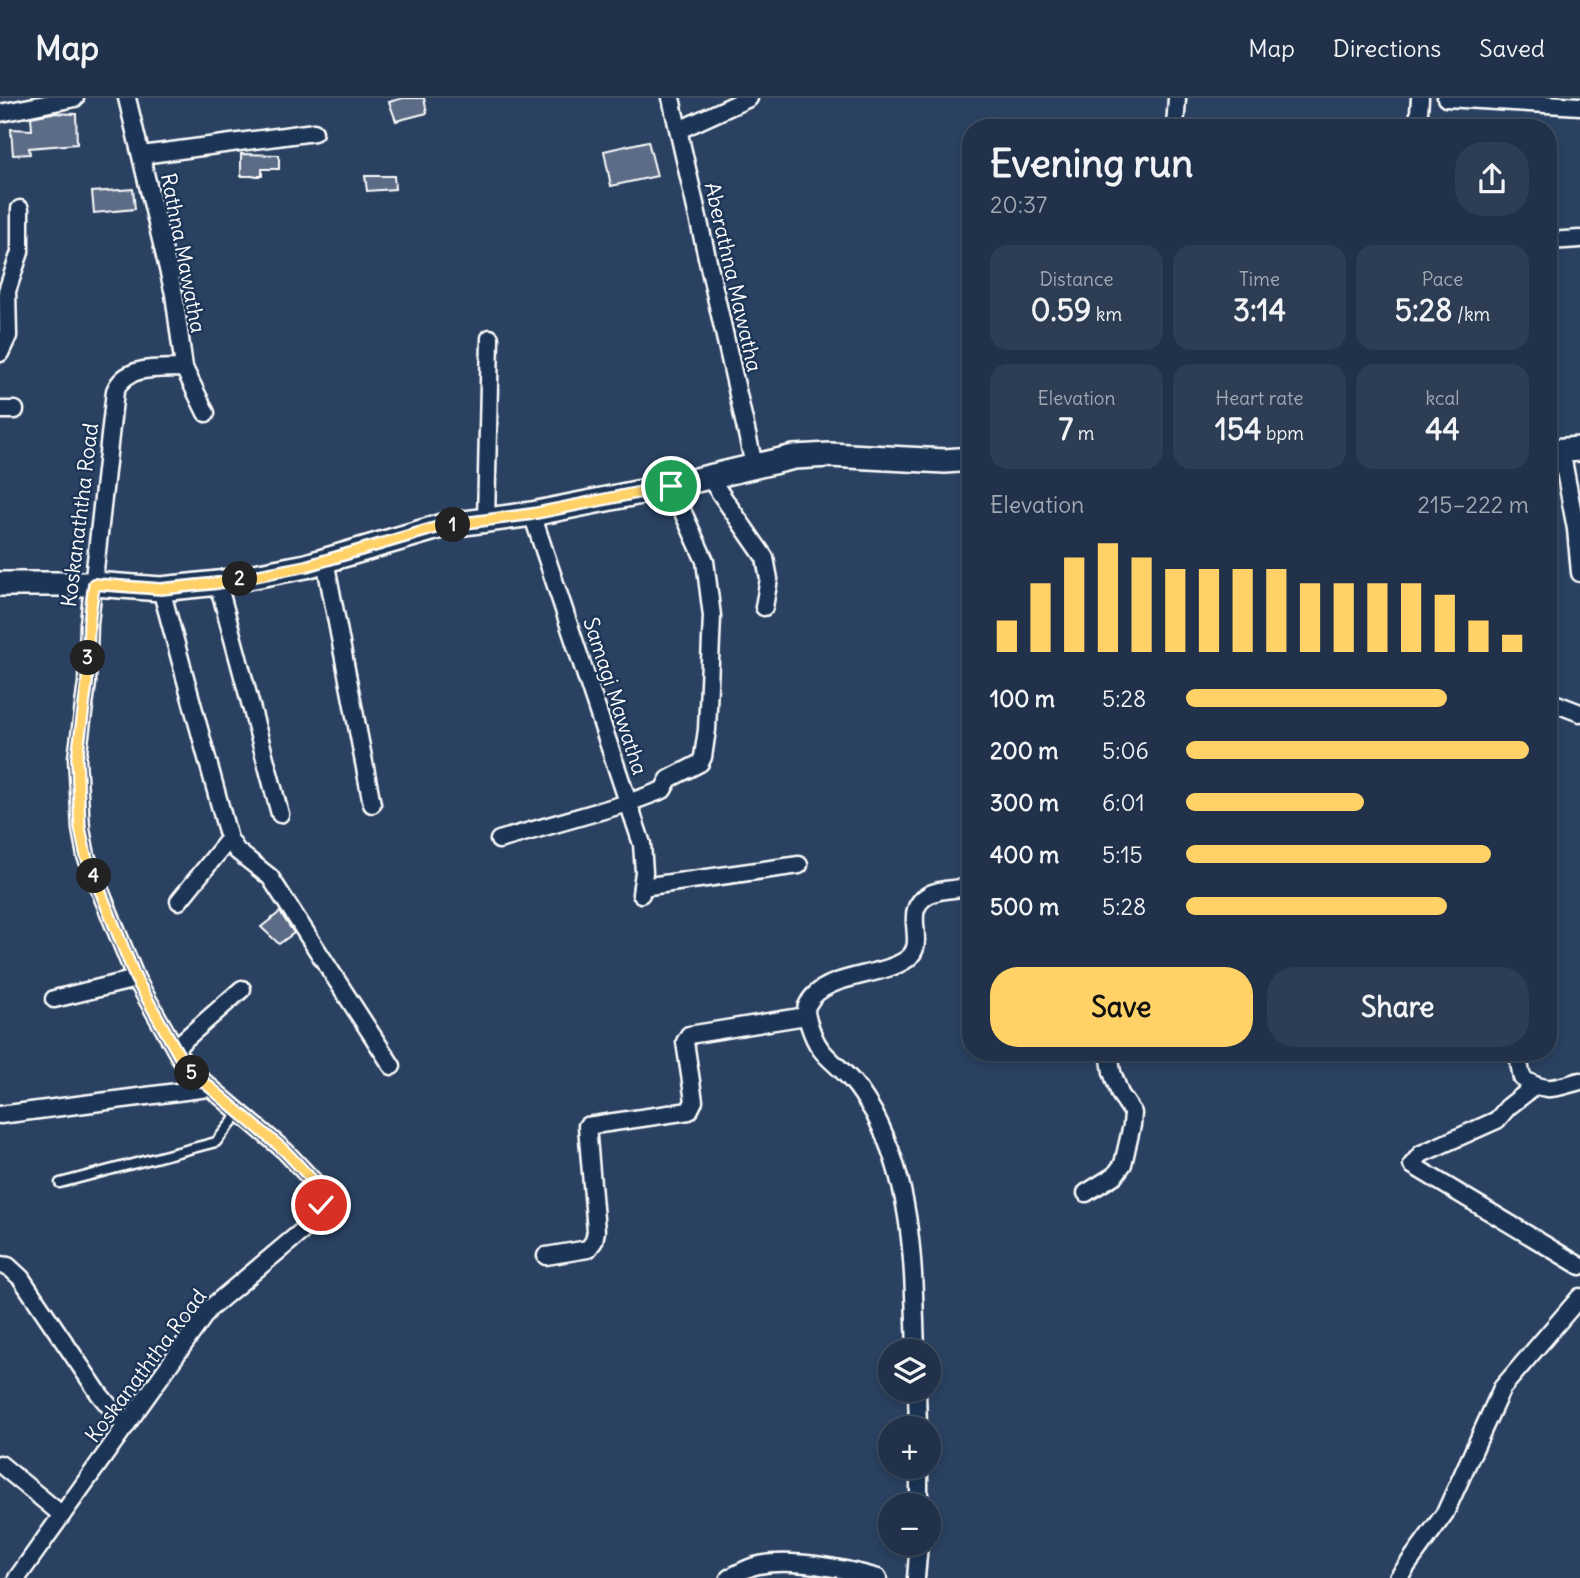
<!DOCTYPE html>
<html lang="en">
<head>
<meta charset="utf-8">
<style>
  :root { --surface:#203149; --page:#2d3d53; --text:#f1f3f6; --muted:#a2a9b4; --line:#3d4c61; --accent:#ffd166 }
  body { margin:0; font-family:Delius,sans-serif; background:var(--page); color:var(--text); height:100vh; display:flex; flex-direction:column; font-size:26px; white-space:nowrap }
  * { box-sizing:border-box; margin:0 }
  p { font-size:23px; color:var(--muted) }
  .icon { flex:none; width:38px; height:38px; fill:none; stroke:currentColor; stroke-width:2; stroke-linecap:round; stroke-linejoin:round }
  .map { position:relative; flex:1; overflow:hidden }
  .drawer { position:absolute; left:962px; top:21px; width:595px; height:942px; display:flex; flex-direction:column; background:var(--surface); border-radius:28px; box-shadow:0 4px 10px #0003,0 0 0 2px var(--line) }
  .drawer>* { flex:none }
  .fabs { position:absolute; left:878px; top:1241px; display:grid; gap:14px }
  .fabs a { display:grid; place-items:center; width:63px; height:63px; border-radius:50%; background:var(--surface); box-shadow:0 4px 10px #0003,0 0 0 2px var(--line); font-size:35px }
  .pin { position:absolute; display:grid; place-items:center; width:60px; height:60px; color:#fff; margin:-30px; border:4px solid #fff; border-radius:50%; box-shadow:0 2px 7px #0007 }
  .km { position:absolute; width:35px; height:35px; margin:-18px; border-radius:50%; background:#222; color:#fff; font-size:19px; line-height:35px; text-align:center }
  .round { display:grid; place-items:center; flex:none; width:74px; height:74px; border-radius:28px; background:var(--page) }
  .overview { display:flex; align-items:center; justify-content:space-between; height:119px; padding:0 28px }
  h1 { font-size:38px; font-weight:800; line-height:52px }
  .stats { display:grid; grid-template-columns:repeat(3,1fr); gap:10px; height:119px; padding:7px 28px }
  .stats div { display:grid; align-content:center; border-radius:18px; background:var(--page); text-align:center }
  .stats b { font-size:30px; font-weight:800 }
  .stats small { font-size:19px; font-weight:400 }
  .stats p { font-size:19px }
  .chart { height:196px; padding:14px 28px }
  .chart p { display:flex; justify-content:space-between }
  .chart svg { width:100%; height:126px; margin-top:7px; stroke:var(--accent); stroke-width:6 }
  .primary-button { display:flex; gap:14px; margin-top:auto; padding:14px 28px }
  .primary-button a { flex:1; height:80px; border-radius:28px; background:var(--accent); color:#111; font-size:28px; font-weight:800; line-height:80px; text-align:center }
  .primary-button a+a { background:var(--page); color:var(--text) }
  ul { padding:0 28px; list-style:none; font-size:23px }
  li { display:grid; grid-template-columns:112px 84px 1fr; align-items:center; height:52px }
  li i { height:18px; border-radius:9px; background:var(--accent) }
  header { display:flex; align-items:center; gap:42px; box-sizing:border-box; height:98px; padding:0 35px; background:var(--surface); border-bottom:2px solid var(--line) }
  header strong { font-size:33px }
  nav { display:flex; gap:38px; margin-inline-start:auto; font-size:24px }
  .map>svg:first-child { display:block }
  .building { fill:#5b6c86; stroke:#fff; stroke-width:2 }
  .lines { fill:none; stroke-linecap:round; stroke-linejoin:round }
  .lane-casing { stroke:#fff; stroke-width:13 }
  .street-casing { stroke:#fff; stroke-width:21 }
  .secondary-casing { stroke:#fff; stroke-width:28 }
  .lane { stroke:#1d3557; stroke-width:8 }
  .street { stroke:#1d3557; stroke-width:16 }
  .secondary { stroke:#1d3557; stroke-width:23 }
  .route-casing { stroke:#fff; stroke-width:14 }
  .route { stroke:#ffd166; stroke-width:9 }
  .labels { text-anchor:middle; stroke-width:5; stroke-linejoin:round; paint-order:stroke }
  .street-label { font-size:21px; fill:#fff; stroke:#1d3557 }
</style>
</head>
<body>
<header>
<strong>Map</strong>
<nav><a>Map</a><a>Directions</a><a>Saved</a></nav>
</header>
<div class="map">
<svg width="1580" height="1480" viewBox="0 0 1580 1480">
  <rect width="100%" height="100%" fill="#2a4161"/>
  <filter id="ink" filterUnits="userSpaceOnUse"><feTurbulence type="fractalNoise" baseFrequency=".0143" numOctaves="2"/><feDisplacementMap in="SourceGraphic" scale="14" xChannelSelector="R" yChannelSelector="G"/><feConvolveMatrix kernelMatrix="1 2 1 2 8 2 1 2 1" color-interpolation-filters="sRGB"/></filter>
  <g filter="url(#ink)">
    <g class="building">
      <path d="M403,0H424L427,15L396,23L389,4Z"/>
      <path d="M52,15L76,16L77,46L29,50L30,56L13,57L11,31L32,32L31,19Z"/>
      <path d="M648,43L657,78L611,88L604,53Z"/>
      <path d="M241,56L279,57V71H262V78H241Z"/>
      <path d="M365,78H394L395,91L367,93Z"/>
      <path d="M133,91L135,111L94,115L92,94Z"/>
      <path d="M280,814L294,835L279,846L261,829Z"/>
    </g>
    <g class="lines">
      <defs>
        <path id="lane" d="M60,1085L216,1044L240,1014"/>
        <g id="street">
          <path d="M127,0L174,196L184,270L206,315"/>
          <path d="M671,0L754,367"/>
          <path d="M1446,0L1580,8"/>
          <path d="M0,15L75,0"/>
          <path d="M1175,30L1177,0"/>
          <path d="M1418,30L1420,0"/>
          <path d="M679,32L749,0"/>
          <path d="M142,57L314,34"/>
          <path d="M1549,143L1580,141"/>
          <path d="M0,255L8,238L7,193L20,154V111"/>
          <path d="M0,312H15"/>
          <path d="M1561,352L1576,431L1580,475"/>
          <path d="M709,379L765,460L769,481L764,509"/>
          <path d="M532,416L642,746L644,774L641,796"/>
          <path d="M486,423L490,240"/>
          <path d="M325,462L372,706"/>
          <path d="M218,485L280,716"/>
          <path d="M161,491L229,741L237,753L270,779L392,968"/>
          <path d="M1549,603L1580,615"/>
          <path d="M499,742L628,705L663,692L669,681L700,665L703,659L707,632L712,518L705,463L671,388"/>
          <path d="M642,789L799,767"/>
          <path d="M179,803L229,741"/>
          <path d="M54,901L136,881"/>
          <path d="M175,950L242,891"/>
          <path d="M1517,954L1522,980C1547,996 1554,990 1580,983"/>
          <path d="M1535,988L1508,1009L1497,1022L1421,1056L1412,1067L1580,1168"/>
          <path d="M0,1017L208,990"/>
          <path d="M1086,1095L1115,1077L1123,1066L1132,1027L1133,1015L1120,996L1112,974L1109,954"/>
          <path d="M546,1158L588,1151L594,1143L596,1133L587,1028L689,1013L694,1003L685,944L689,937L806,918"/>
          <path d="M0,1167L8,1168L21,1180L100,1297L126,1328"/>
          <path d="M916,1253C913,1169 914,1091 874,1015C868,1005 860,992 853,984C832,960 819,959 809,926C807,920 804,912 808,906C823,875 881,880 907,861C930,844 898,813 930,796C942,790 958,792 971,788"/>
          <path d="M917,1292L918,1330"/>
          <path d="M0,1366L62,1417"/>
          <path d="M919,1368V1407"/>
          <path d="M17,1480L209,1211L307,1129L321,1107L316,1086L285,1053L185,968L136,881L86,758L81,731L77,660L87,585L89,525L115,293C126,266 159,271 184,270"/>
          <path d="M729,1480C738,1475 748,1469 759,1467C792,1460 846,1471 878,1480"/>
          <path d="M916,1480L919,1446"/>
          <path d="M1398,1480L1445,1415L1502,1290L1580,1199"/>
        </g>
        <g id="secondary">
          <path d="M1549,353L1580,351"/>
          <path d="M0,486H94L161,491L218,485L306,468L442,428L532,416L671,388L794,359L830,357L945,363L971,361"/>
        </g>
      </defs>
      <use href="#lane" class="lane-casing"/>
      <use href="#street" class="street-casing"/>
      <use href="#secondary" class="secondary-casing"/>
      <use href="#lane" class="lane"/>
      <use href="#street" class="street"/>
      <use href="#secondary" class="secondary"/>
    </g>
  </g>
  <g class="lines" filter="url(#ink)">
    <defs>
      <path id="route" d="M321,1107L316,1086L285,1053L185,968L136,881L86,758L80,730L77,660L87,585L89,525L94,486L161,491L218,485L306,468L442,428L532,416L671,388"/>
    </defs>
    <use href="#route" class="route-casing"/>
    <use href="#route" class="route"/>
  </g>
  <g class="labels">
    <g class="street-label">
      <text transform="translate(183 155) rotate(79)" y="7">Rathna Mawatha</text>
      <text transform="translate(733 179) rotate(77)" y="7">Aberathna Mawatha</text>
      <text transform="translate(80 417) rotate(-83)" y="7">Koskanaththa Road</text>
      <text transform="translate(615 598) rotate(72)" y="7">Samagi Mawatha</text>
      <text transform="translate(146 1268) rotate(-53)" y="7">Koskanaththa Road</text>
    </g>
  </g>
</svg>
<div class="fabs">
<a><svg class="icon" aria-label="layers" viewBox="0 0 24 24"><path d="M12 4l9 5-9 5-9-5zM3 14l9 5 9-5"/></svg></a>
<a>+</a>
<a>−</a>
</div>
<div class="pin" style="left:671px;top:388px;background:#1e9e55"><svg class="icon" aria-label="arrive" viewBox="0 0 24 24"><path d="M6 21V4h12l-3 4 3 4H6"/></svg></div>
<div class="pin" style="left:321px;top:1107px;background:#d93025"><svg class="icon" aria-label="check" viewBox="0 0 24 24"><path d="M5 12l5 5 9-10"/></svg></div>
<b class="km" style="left:453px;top:427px">1</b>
<b class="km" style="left:240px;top:481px">2</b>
<b class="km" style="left:88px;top:560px">3</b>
<b class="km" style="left:94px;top:778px">4</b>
<b class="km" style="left:192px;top:975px">5</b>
<section class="drawer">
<div class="overview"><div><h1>Evening run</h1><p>20:37</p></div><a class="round"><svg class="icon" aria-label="share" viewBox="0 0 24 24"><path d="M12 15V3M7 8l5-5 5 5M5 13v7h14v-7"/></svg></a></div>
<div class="stats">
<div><p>Distance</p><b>0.59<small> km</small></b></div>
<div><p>Time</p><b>3:14</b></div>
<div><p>Pace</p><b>5:28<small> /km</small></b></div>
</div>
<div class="stats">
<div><p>Elevation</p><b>7<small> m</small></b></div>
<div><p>Heart rate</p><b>154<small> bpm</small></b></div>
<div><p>kcal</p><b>44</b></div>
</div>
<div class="chart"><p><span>Elevation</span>215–222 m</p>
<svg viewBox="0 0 160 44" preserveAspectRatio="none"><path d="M5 44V33M15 44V20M25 44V11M35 44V6M45 44V11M55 44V15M65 44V15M75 44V15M85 44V15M95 44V20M105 44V20M115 44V20M125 44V20M135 44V24M145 44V33M155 44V38"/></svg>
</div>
<ul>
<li><b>100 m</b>5:28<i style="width:76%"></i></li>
<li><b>200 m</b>5:06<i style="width:100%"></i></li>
<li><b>300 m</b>6:01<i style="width:52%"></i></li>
<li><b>400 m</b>5:15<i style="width:89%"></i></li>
<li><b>500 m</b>5:28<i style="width:76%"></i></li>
</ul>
<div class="primary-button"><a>Save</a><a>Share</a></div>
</section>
</div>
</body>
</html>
